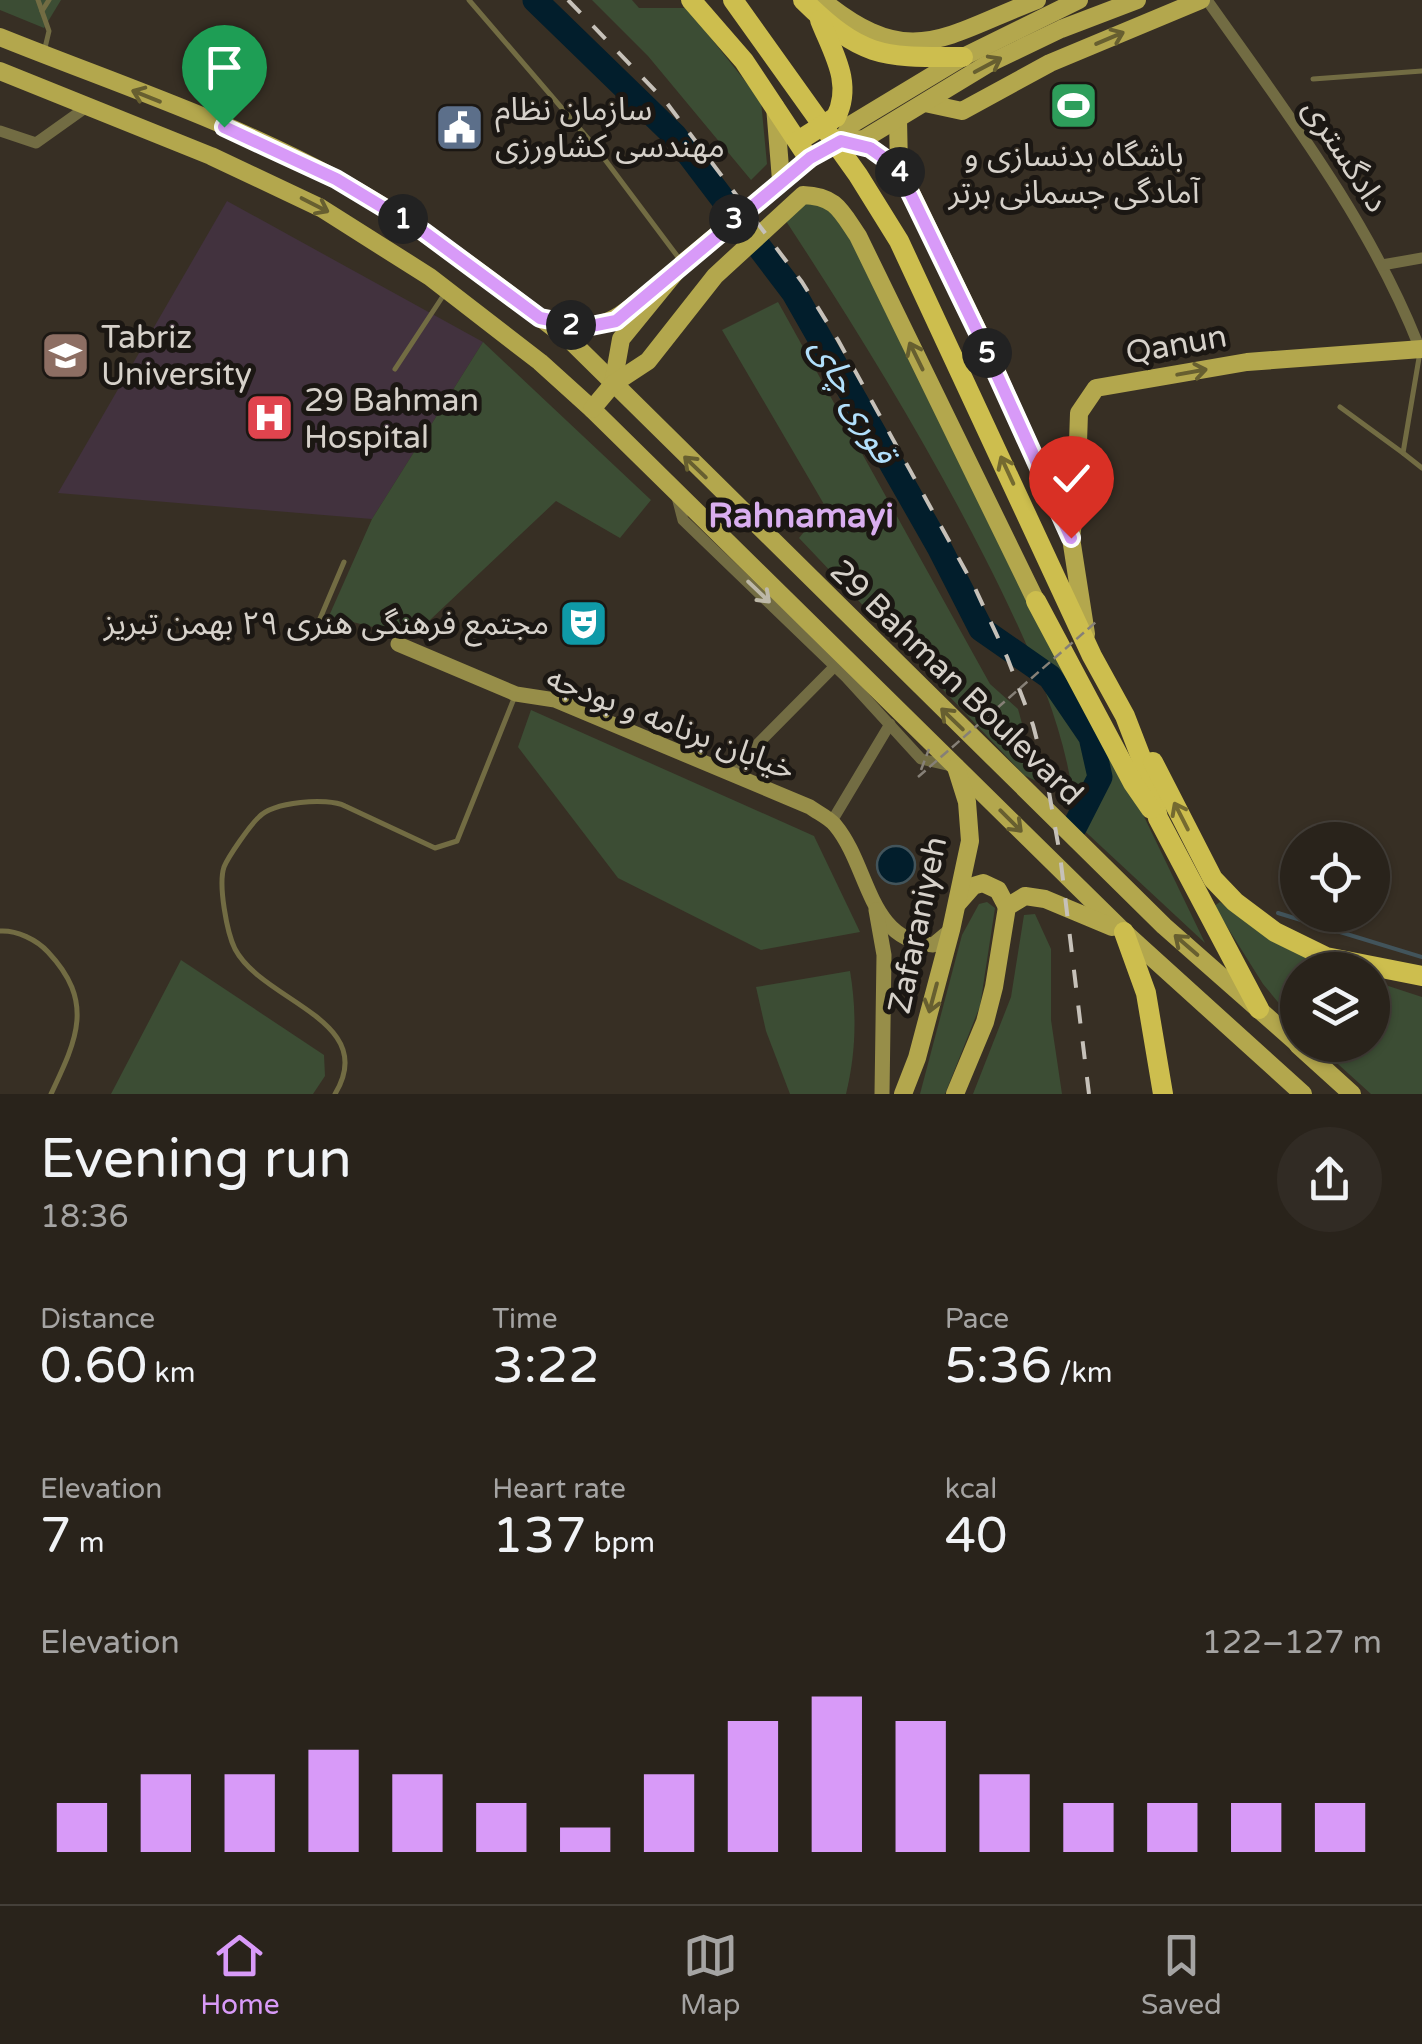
<!DOCTYPE html>
<html lang="en">
<head>
<meta charset="utf-8">
<style>
  :root { --surface:#29231b; --page:#312b24; --text:#f1f3f6; --muted:#a5a4a3; --line:#45403a; --accent:#d89af8 }
  body { margin:0; font-family:"Varela Round","Noto Sans Arabic",sans-serif; background:var(--page); color:var(--text); height:100vh; display:flex; flex-direction:column; font-size:38px; white-space:nowrap }
  * { box-sizing:border-box; margin:0 }
  p { font-size:32px; color:var(--muted) }
  .icon { flex:none; width:55px; height:55px; fill:none; stroke:currentColor; stroke-width:2; stroke-linecap:round; stroke-linejoin:round }
  .map { position:relative; height:1094px; overflow:hidden }
  .sheet { display:flex; flex-direction:column; background:var(--surface); flex:1 }
  .sheet>* { flex:none }
  .buttons { position:absolute; left:1280px; top:822px; display:grid; gap:20px }
  .buttons a { display:grid; place-items:center; width:110px; height:110px; border-radius:50%; background:var(--surface); box-shadow:0 2px 8px #0004,0 0 0 2px var(--line); font-size:50px }
  .pin { position:absolute; display:grid; place-items:center; width:85px; height:85px; color:#fff; margin:-102px -42px; border-radius:50% 50% 50% 0; rotate:-45deg; box-shadow:0 0 10px #0007 }
  .pin .icon { rotate:45deg }
  .km { position:absolute; width:50px; height:50px; margin:-25px; border-radius:50%; background:#222; color:#fff; font-size:28px; line-height:50px; text-align:center }
  .round { display:grid; place-items:center; flex:none; width:105px; height:105px; border-radius:52px; background:var(--page) }
  .head { display:flex; align-items:center; justify-content:space-between; height:170px; padding:0 40px }
  h1 { font-size:55px; font-weight:600; line-height:75px }
  .figures { display:grid; grid-template-columns:repeat(3,1fr); gap:15px; height:170px; padding:10px 40px }
  .figures div { display:grid; align-content:center }
  .figures b { font-size:50px; font-weight:600 }
  .figures small { font-size:28px; font-weight:400 }
  .figures p { font-size:28px }
  .chart { height:280px; padding:20px 40px }
  .chart p { display:flex; justify-content:space-between }
  .chart svg { width:100%; height:180px; margin-top:10px; stroke:var(--accent); stroke-width:6 }
  .tab-bar { display:flex; justify-content:space-around; align-items:center; height:140px; border-top:2px solid var(--line); background:var(--surface); font-size:28px; color:var(--muted) }
  .tab-bar a { display:grid; justify-items:center; gap:5px }
  .tab-bar .selected { color:var(--accent) }
  .map>svg:first-child { display:block }
  .medical { fill:#42323e }
  .green { fill:#3c4d34 }
  .water { fill:#021e2c; stroke:#42545b; stroke-width:2.5 }
  .lines { fill:none; stroke-linecap:round; stroke-linejoin:round }
  .stream { stroke:#42545b; stroke-width:4 }
  .river { stroke:#021e2c; stroke-width:25 }
  .lane { stroke:#726c43; stroke-width:5 }
  .street { stroke:#726c43; stroke-width:11 }
  .secondary { stroke:#978e49; stroke-width:15 }
  .primary { stroke:#b3a74d; stroke-width:18 }
  .highway { stroke:#cdbe4e; stroke-width:20 }
  .rail { stroke:#c6c1b9; stroke-width:4; stroke-dasharray:18 18; stroke-linecap:butt }
  .path-bridge { stroke:#868077; stroke-width:2.5; stroke-dasharray:10 5; stroke-linecap:butt }
  .primary-bridge { stroke:#b3a74d; stroke-width:18 }
  .highway-bridge { stroke:#cdbe4e; stroke-width:20 }
  .oneway { stroke:#675f30 }
  .oneway2 { stroke:#746a30 }
  .oneway3 { stroke:#bdb8a8 }
  .route-casing { stroke:#fff; stroke-width:20 }
  .route { stroke:#d89af8; stroke-width:12 }
  .labels { text-anchor:middle; stroke-width:10; stroke-linejoin:round; paint-order:stroke }
  .poi-label { font-size:32px; fill:#d6d1ca; stroke:#1b1713; text-anchor:start }
  .street-label { font-size:32px; fill:#d6d1ca; stroke:#1b1713 }
  .water-label { font-size:35px; font-style:italic; fill:#b2e0fc; stroke:#1b1713 }
  .neighbourhood-label { font-size:35px; font-weight:bold; fill:#d9aeef; stroke:#1b1713 }
</style>
</head>
<body>
<div class="map">
<svg width="1422" height="1094" viewBox="0 0 1422 1094">
  <rect width="100%" height="100%" fill="#372f24"/>
  <path class="medical" d="M227,201L483,342L372,519L58,493Z"/>
  <g class="green">
    <path d="M0,0H61L44,28L0,10Z"/>
    <path d="M592,0H632L639,8H687L761,101L767,164L751,180L648,56Z"/>
    <path d="M802,202L831,209L845,229L1123,773L1205,943L1075,822C1072,735 1023,633 984,556C924,438 855,326 782,215Z"/>
    <path d="M778,302L990,684L1018,709L1038,782L1024,775L799,538L825,506L722,330Z"/>
    <path d="M483,342L651,500L620,538L556,501L412,637L329,616L372,519Z"/>
    <path d="M531,710L814,836L860,932L761,950L618,878L518,747Z"/>
    <path d="M987,902L995,908L980,1006L945,1094H920L962,935L979,904Z"/>
    <path d="M1220,902L1268,938L1341,970H1298L1297,1025L1263,984L1214,906Z"/>
    <path d="M1035,914L1051,949V1020L1062,1094H973L1011,997L1024,915Z"/>
    <path d="M181,960L324,1055L325,1076L313,1094H111Z"/>
    <path d="M850,971C857,1013 856,1053 846,1094H790L766,1031L756,987Z"/>
    <path d="M1373,981L1422,997V1094H1371L1317,1045H1372Z"/>
  </g>
  <circle class="water" cx="896" cy="865" r="19"/>
  <g class="lines">
    <path class="stream" d="M1278,913L1422,957"/>
    <path class="river" d="M535,0L675,136L794,293L939,547L981,629L1050,677L1091,737L1100,777L1075,826"/>
    <g class="lane">
      <path d="M38,0L49,31L44,52"/>
      <path d="M469,0L597,149L681,261"/>
      <path d="M42,11L49,0"/>
      <path d="M1313,79L1422,71"/>
      <path d="M1420,352L1403,453L1422,468"/>
      <path d="M395,369L445,293"/>
      <path d="M1340,407L1403,453"/>
      <path d="M319,621L344,562"/>
      <path d="M0,931C17,930 37,940 48,952C95,1002 77,1039 51,1094"/>
      <path d="M335,1094C380,1020 263,1002 235,949C227,933 218,885 224,867C228,857 250,825 259,817C273,802 327,797 345,806C375,820 405,834 435,848L457,841L515,696"/>
    </g>
    <g class="street">
      <path d="M1207,0C1286,112 1370,221 1420,349"/>
      <path d="M0,131L36,143L88,106"/>
      <path d="M1382,265L1422,258"/>
      <path d="M677,497L683,520L846,677L921,759L951,766"/>
      <path d="M729,773L835,666"/>
      <path d="M832,821L890,724"/>
    </g>
    <g class="secondary">
      <path d="M398,644L516,694L555,700L810,807C818,813 828,817 835,825C870,867 867,941 933,945L951,930"/>
      <path d="M876,910L884,955L882,1094"/>
    </g>
    <g class="primary">
      <path d="M822,0C910,72 944,36 1037,0"/>
      <path d="M0,37C112,82 230,121 336,179C420,225 497,284 573,343L1164,926L1298,1044"/>
      <path d="M0,71L211,156L321,208L430,277L540,362L592,409L1124,932L1303,1094"/>
      <path d="M925,103L962,111L1050,63L1201,0"/>
      <path d="M775,106L781,180"/>
      <path d="M898,119L899,168L979,333L1071,538L1086,634"/>
      <path d="M841,141L864,139L986,65L1061,29L1137,0"/>
      <path d="M841,141L852,124L963,57L1079,0"/>
      <path d="M852,143L870,148L899,168"/>
      <path d="M547,319C595,331 607,328 645,296"/>
      <path d="M613,384L621,339L683,263L809,159"/>
      <path d="M592,409L613,384L648,361L715,276L803,195C836,196 841,211 858,236L1036,601"/>
      <path d="M1071,537L1076,502L1079,413L1096,388L1247,362L1422,349"/>
      <path d="M958,903L973,886L983,883L998,890L1007,907"/>
      <path d="M1298,1045L1352,1094"/>
      <path d="M903,1094L917,1058L951,930L970,841L967,802L956,767"/>
      <path d="M955,1094L985,1022L994,987L1007,907L1025,896L1045,899L1112,927"/>
    </g>
    <g class="highway">
      <path d="M691,0L744,61L809,159"/>
      <path d="M733,0L858,175L899,241L1092,656L1125,716L1149,778L1158,818L1259,1009"/>
      <path d="M803,0C863,59 882,57 963,57"/>
      <path d="M820,20C833,53 853,83 836,117"/>
      <path d="M1036,601L1133,783L1151,809"/>
      <path d="M1153,762L1213,879L1235,902L1275,932L1326,957L1422,976"/>
      <path d="M1124,932L1146,993L1163,1094"/>
    </g>
    <path class="rail" d="M568,0L666,102L802,282L838,340L974,586L1007,657L1033,725L1046,775L1060,855L1089,1094"/>
    <g class="path-bridge">
      <path d="M921,770L929,749"/>
      <path d="M918,777L1096,622"/>
    </g>
    <path class="primary-bridge" d="M809,159L841,141"/>
    <path class="highway-bridge" d="M798,141L836,117"/>
  </g>
  <defs><path id="oneway-shaft" d="M-6 0H5M1.5-3L5.5 0L1.5 3" fill="none" stroke-width="1.6" stroke-linecap="round" stroke-linejoin="round" transform="scale(2.5)"/></defs>
  <g class="oneway">
    <use href="#oneway-shaft" transform="translate(1110 38) rotate(-23)"/>
    <use href="#oneway-shaft" transform="translate(988 65) rotate(-28)"/>
    <use href="#oneway-shaft" transform="translate(146 96) rotate(-158)"/>
    <use href="#oneway-shaft" transform="translate(315 205) rotate(27)"/>
    <use href="#oneway-shaft" transform="translate(916 356) rotate(-116)"/>
    <use href="#oneway-shaft" transform="translate(1192 372) rotate(-10)"/>
    <use href="#oneway-shaft" transform="translate(695 467) rotate(-136)"/>
    <use href="#oneway-shaft" transform="translate(952 719) rotate(-136)"/>
    <use href="#oneway-shaft" transform="translate(1011 821) rotate(45)"/>
    <use href="#oneway-shaft" transform="translate(1186 945) rotate(-139)"/>
    <use href="#oneway-shaft" transform="translate(933 998) rotate(105)"/>
  </g>
  <g class="oneway2">
    <use href="#oneway-shaft" transform="translate(1007 470) rotate(-115)"/>
    <use href="#oneway-shaft" transform="translate(1181 816) rotate(-117)"/>
  </g>
  <use class="oneway3" href="#oneway-shaft" transform="translate(759 592) rotate(44)"/>
  <g class="lines">
    <defs>
      <path id="route" d="M224,127L336,179L424,232L540,318L586,327L616,321L810,158L841,141L870,148L898,168L978,333L1071,538"/>
    </defs>
    <use href="#route" class="route-casing"/>
    <use href="#route" class="route"/>
  </g>
  <defs>
    <symbol id="stadium-square" viewBox="-11 -11 22 22"><rect x="-9" y="-9" width="18" height="18" rx="4" fill="#2e9e5b" stroke="#1b1713"/><path d="M0-5a6.5 5 0 1 0 0 10a6.5 5 0 1 0 0-10ZM-3.5-1.8h7v3.6h-7Z" fill="#fff"/></symbol>
    <symbol id="civic-square" viewBox="-11 -11 22 22"><rect x="-9" y="-9" width="18" height="18" rx="4" fill="#5c6f8a" stroke="#1b1713"/><path d="M-.6-6.5H3V-4.5H.6V-3L4-1V1h2V6H-6V1h2V-1L-.6-3ZM-1.2 2.5V6h2.4V2.5Z" fill="#fff"/></symbol>
    <symbol id="university-square" viewBox="-11 -11 22 22"><rect x="-9" y="-9" width="18" height="18" rx="4" fill="#8d6e63" stroke="#1b1713"/><path d="M0-5L7-2L0 1L-7-2ZM-4 1L0 2.5L4 1V4Q0 6-4 4Z" fill="#fff"/></symbol>
    <symbol id="hospital-square" viewBox="-11 -11 22 22"><rect x="-9" y="-9" width="18" height="18" rx="4" fill="#e0444e" stroke="#1b1713"/><path d="M-5-5h3v3.5h4V-5h3V5h-3V1.5h-4V5h-3Z" fill="#fff"/></symbol>
    <symbol id="theatre-square" viewBox="-11 -11 22 22"><rect x="-9" y="-9" width="18" height="18" rx="4" fill="#0f9aa8" stroke="#1b1713"/><path d="M-5-5.5Q0-4 5-5.5V0Q5 5 0 6Q-5 5-5 0ZM-3.3-2.5H-1v1.5H-3.3ZM1-2.5H3.3v1.5H1ZM-2.8 1Q0 5.5 2.8 1Z" fill="#fff"/></symbol>
  </defs>
  <g fill-rule="evenodd">
    <use href="#stadium-square" x="1046" y="78" width="55" height="55"/>
    <use href="#civic-square" x="432" y="100" width="55" height="55"/>
    <use href="#university-square" x="38" y="328" width="55" height="55"/>
    <use href="#hospital-square" x="242" y="390" width="55" height="55"/>
    <use href="#theatre-square" x="556" y="596" width="55" height="55"/>
  </g>
  <g class="labels">
    <g class="poi-label">
      <text x="495" y="120">سازمان نظام<tspan x="495" dy="37">مهندسی کشاورزی</tspan></text>
      <text x="1074" y="166" text-anchor="middle">باشگاه بدنسازی و<tspan x="1074" dy="37">آمادگی جسمانی برتر</tspan></text>
      <text x="101" y="348">Tabriz<tspan x="101" dy="37">University</tspan></text>
      <text x="304" y="411">29 Bahman<tspan x="304" dy="37">Hospital</tspan></text>
      <text x="549" y="634" text-anchor="end">مجتمع فرهنگی هنری ۲۹ بهمن تبریز</text>
    </g>
    <g class="street-label">
      <text transform="translate(1346 155) rotate(57)" y="11">دادگستری</text>
      <text transform="translate(1176 344) rotate(-10)" y="11">Qanun</text>
      <text transform="translate(957 682) rotate(44)" y="11">29 Bahman Boulevard</text>
      <text transform="translate(671 723) rotate(21)" y="11">خیابان برنامه و بودجه</text>
      <text transform="translate(917 925) rotate(-78)" y="11">Zafaraniyeh</text>
    </g>
    <g class="water-label">
      <text transform="translate(854 400) rotate(61)" y="12">قوری چای</text>
    </g>
    <g class="neighbourhood-label">
      <text x="801" y="527">Rahnamayi</text>
    </g>
  </g>
</svg>
<div class="buttons">
<a><svg class="icon" aria-label="locate" viewBox="0 0 24 24"><circle cx="12" cy="12" r="6"/><path d="M12 2v4M12 18v4M2 12h4M18 12h4"/></svg></a>
<a><svg class="icon" aria-label="layers" viewBox="0 0 24 24"><path d="M12 4l9 5-9 5-9-5zM3 14l9 5 9-5"/></svg></a>
</div>
<div class="pin" style="left:224px;top:127px;background:#1e9e55"><svg class="icon" aria-label="arrive" viewBox="0 0 24 24"><path d="M6 21V4h12l-3 4 3 4H6"/></svg></div>
<div class="pin" style="left:1071px;top:538px;background:#d93025"><svg class="icon" aria-label="check" viewBox="0 0 24 24"><path d="M5 12l5 5 9-10"/></svg></div>
<b class="km" style="left:403px;top:219px">1</b>
<b class="km" style="left:571px;top:325px">2</b>
<b class="km" style="left:734px;top:219px">3</b>
<b class="km" style="left:900px;top:172px">4</b>
<b class="km" style="left:987px;top:353px">5</b>
</div>
<section class="sheet">
<div class="head"><div><h1>Evening run</h1><p>18:36</p></div><a class="round"><svg class="icon" aria-label="share" viewBox="0 0 24 24"><path d="M12 15V3M7 8l5-5 5 5M5 13v7h14v-7"/></svg></a></div>
<div class="figures">
<div><p>Distance</p><b>0.60<small> km</small></b></div>
<div><p>Time</p><b>3:22</b></div>
<div><p>Pace</p><b>5:36<small> /km</small></b></div>
</div>
<div class="figures">
<div><p>Elevation</p><b>7<small> m</small></b></div>
<div><p>Heart rate</p><b>137<small> bpm</small></b></div>
<div><p>kcal</p><b>40</b></div>
</div>
<div class="chart"><p><span>Elevation</span>122–127 m</p>
<svg viewBox="0 0 160 44" preserveAspectRatio="none"><path d="M5 44V32M15 44V25M25 44V25M35 44V19M45 44V25M55 44V32M65 44V38M75 44V25M85 44V12M95 44V6M105 44V12M115 44V25M125 44V32M135 44V32M145 44V32M155 44V32"/></svg>
</div>
</section>
<nav class="tab-bar">
<a class="selected"><svg class="icon" aria-label="home" viewBox="0 0 24 24"><path d="M3 11l9-7 9 7M6 9v11h12V9"/></svg>Home</a>
<a><svg class="icon" aria-label="map" viewBox="0 0 24 24"><path d="M3 6l6-2 6 2 6-2v14l-6 2-6-2-6 2zM9 4v14M15 6v14"/></svg>Map</a>
<a><svg class="icon" aria-label="saved" viewBox="0 0 24 24"><path d="M7 4h10v16l-5-4-5 4z"/></svg>Saved</a>
</nav>
</body>
</html>
